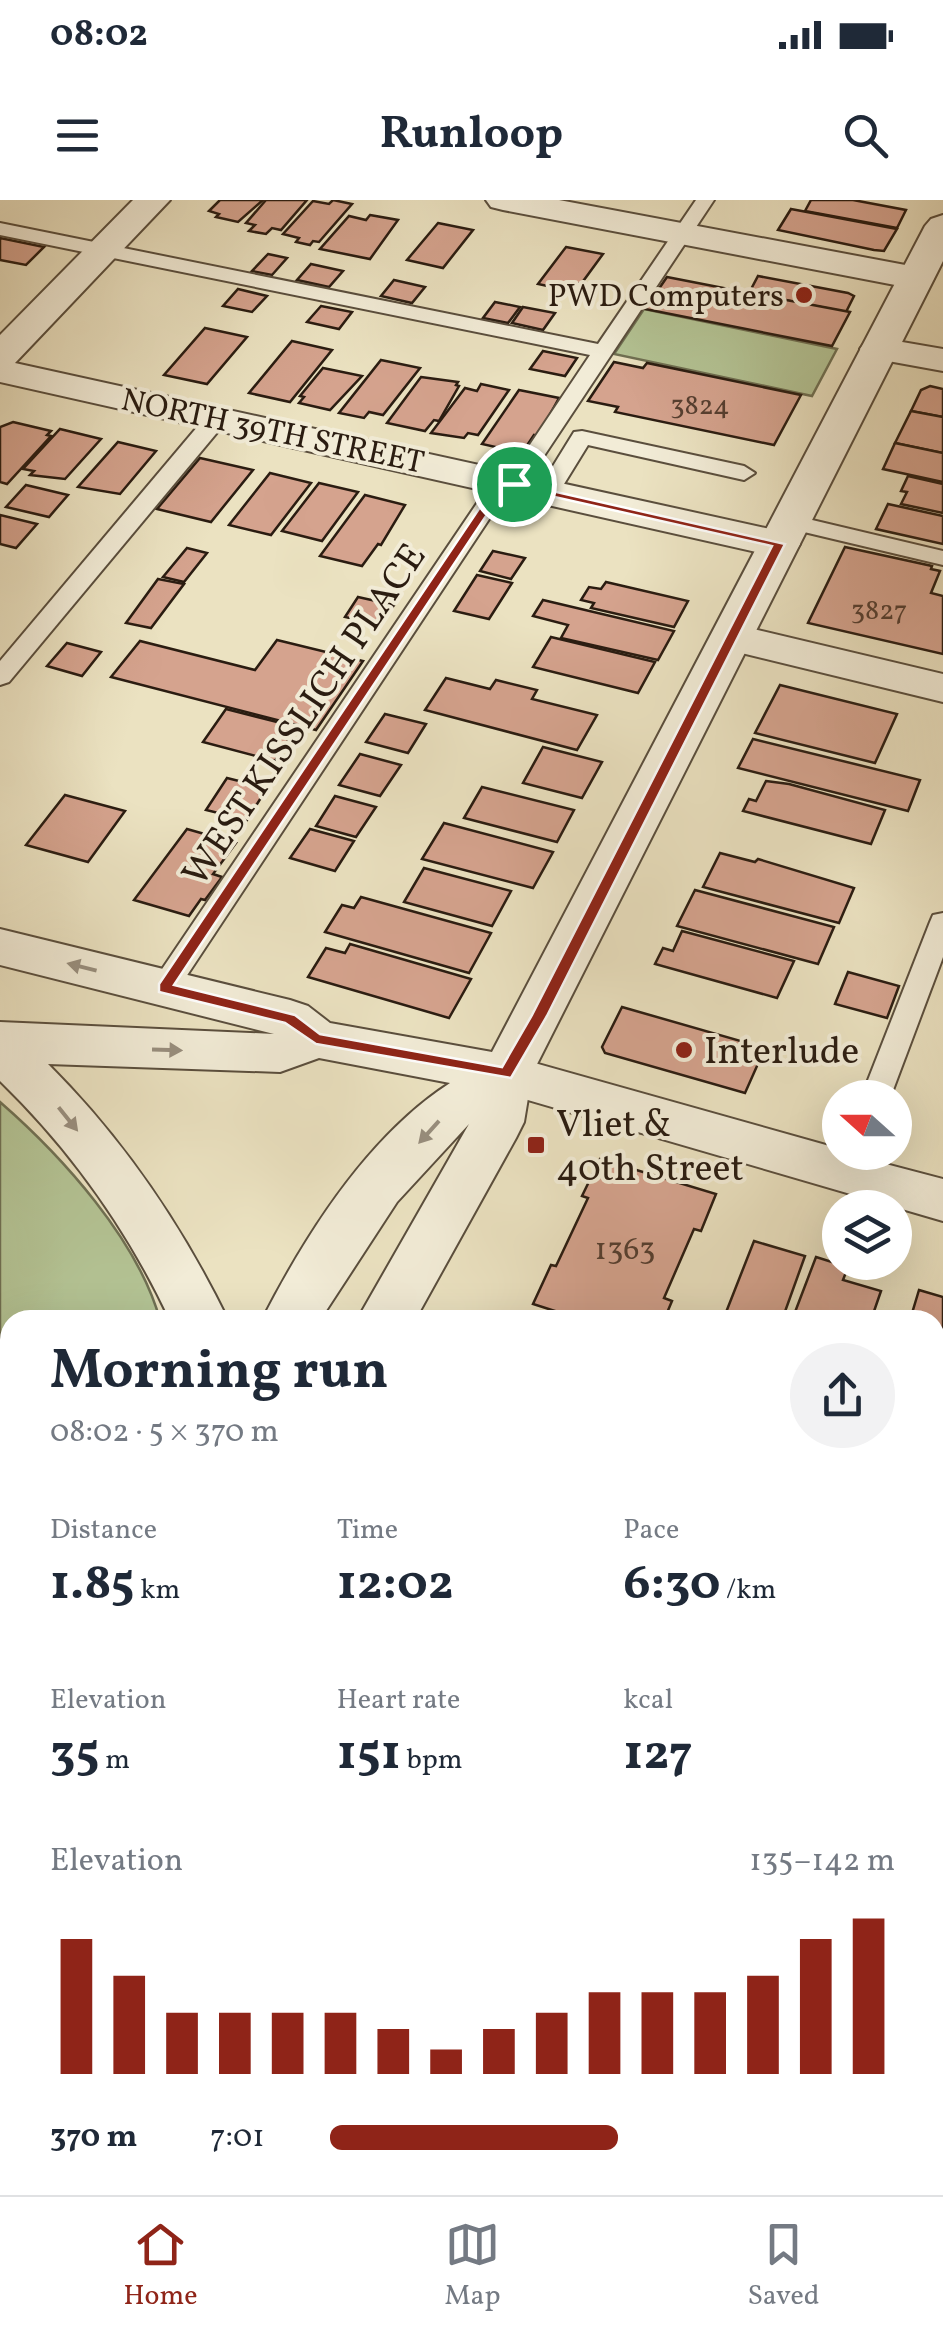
<!DOCTYPE html>
<html lang="en">
<head>
<meta charset="utf-8">
<style>
  :root { --surface:#fff; --page:#f2f2f3; --text:#1f2937; --muted:#747a83; --line:#e0e1e3; --accent:#8f2418 }
  body { margin:0; font-family:Vollkorn,serif; background:var(--page); color:var(--text); height:100vh; display:flex; flex-direction:column; font-size:38px; white-space:nowrap }
  * { box-sizing:border-box; margin:0 }
  p { font-size:32px; color:var(--muted) }
  .icon { flex:none; width:55px; height:55px; fill:none; stroke:currentColor; stroke-width:2; stroke-linecap:round; stroke-linejoin:round }
  .map { position:relative; flex:1; overflow:hidden }
  .side { position:absolute; left:0px; top:1110px; width:945px; height:885px; display:flex; flex-direction:column; background:var(--surface); border-radius:30px 30px 0 0; box-shadow:0 10px 40px #0002 }
  .side>* { flex:none }
  .needle { width:65px; rotate:291deg }
  .fabs { position:absolute; left:822px; top:880px; display:grid; gap:20px }
  .fabs a { display:grid; place-items:center; width:90px; height:90px; border-radius:50%; background:var(--surface); box-shadow:0 10px 40px #0002; font-size:50px }
  .pin { position:absolute; display:grid; place-items:center; width:85px; height:85px; color:#fff; margin:-42px; border:5px solid #fff; border-radius:50%; box-shadow:0 2px 10px #0007 }
  .round { display:grid; place-items:center; flex:none; width:105px; height:105px; border-radius:52px; background:var(--page) }
  .summary { display:flex; align-items:center; justify-content:space-between; height:170px; padding:0 50px }
  h1 { font-size:55px; font-weight:700; line-height:75px }
  .figures { display:grid; grid-template-columns:repeat(3,1fr); gap:15px; height:170px; padding:10px 50px }
  .figures div { display:grid; align-content:center }
  .figures b { font-size:50px; font-weight:700 }
  .figures small { font-size:28px; font-weight:400 }
  .figures p { font-size:28px }
  .chart { height:280px; padding:20px 50px }
  .chart p { display:flex; justify-content:space-between }
  .chart svg { width:100%; height:180px; margin-top:10px; stroke:var(--accent); stroke-width:6 }
  ul { padding:0 50px; list-style:none; font-size:32px }
  li { display:grid; grid-template-columns:160px 120px 1fr; align-items:center; height:75px }
  li i { height:25px; border-radius:12px; background:var(--accent) }
  .status { display:flex; justify-content:space-between; align-items:center; height:70px; padding:0 50px; background:var(--surface); direction:ltr }
  .status svg { height:28px; fill:currentColor }
  header { display:flex; justify-content:space-between; align-items:center; height:130px; padding:0 50px; background:var(--surface); font-size:45px; font-weight:700 }
  .tab-bar { display:flex; justify-content:space-around; align-items:center; height:140px; border-top:2px solid var(--line); background:var(--surface); font-size:28px; color:var(--muted) }
  .tab-bar a { display:grid; justify-items:center; gap:5px }
  .tab-bar .on { color:var(--accent) }
  .map>svg:first-child { display:block }
  .green { fill:#b4c495; stroke:#6f7053; stroke-width:2.5 }
  .building { fill:#d5a38e; stroke:#2a1c11; stroke-width:2.5 }
  .lines { fill:none; stroke-linecap:round; stroke-linejoin:round }
  .service-casing { stroke:#5a4e3d; stroke-width:4 }
  .minor-casing { stroke:#5a4e3d; stroke-width:4 }
  .tertiary-casing { stroke:#5a4e3d; stroke-width:4 }
  .service { fill:#f2ecd7; fill-rule:evenodd }
  .minor { fill:#f2ecd7; fill-rule:evenodd }
  .tertiary { fill:#f2ecd7; fill-rule:evenodd }
  .oneway { fill:#988e7e }
  .route { fill:#8f2418; stroke:#fff; stroke-width:2.5; fill-rule:evenodd }
  .poi-dot { fill:#8f2418; stroke:#f2ecd7; stroke-width:4 }
  .labels { text-anchor:middle; stroke-width:8; stroke-linejoin:round; paint-order:stroke }
  .far-number-label { font-size:28px; fill:#553e30 }
  .far-poi-label { font-size:32px; fill:#2a1c11; stroke:#f2ecd7; text-anchor:end }
  .far-street-label { font-size:32px; fill:#2a1c11; stroke:#f2ecd7 }
  .number-label { font-size:32px; fill:#553e30 }
  .street-label { font-size:38px; fill:#2a1c11; stroke:#f2ecd7 }
  .poi-label { font-size:38px; fill:#2a1c11; stroke:#f2ecd7; text-anchor:start }
</style>
</head>
<body>
<div class="status"><b>08:02</b><svg viewBox="0 0 49 12"><path d="M0 12V9h3v3zM5 12V6h3v6zM10 12V3h3v9zM15 12V0h3v12zM26 1h20v11H26zM47 4h2v5h-2z"/></svg></div>
<header><svg class="icon" aria-label="menu" viewBox="0 0 24 24"><path d="M4 6h16M4 12h16M4 18h16"/></svg>Runloop<svg class="icon" aria-label="search" viewBox="0 0 24 24"><circle cx="10" cy="10" r="6"/><path d="M15 15l6 6"/></svg></header>
<div class="map">
<svg width="943" height="1995" viewBox="0 0 943 1995">
  <rect width="100%" height="100%" fill="#ebe2c1"/>
  <filter id="stains"><feTurbulence type="fractalNoise" baseFrequency=".002" numOctaves="4"/><feColorMatrix values="0 0 0 0 .2 0 0 0 0 .09 0 0 0 0 .02 0 0 0 .5 -.17"/></filter>
  <radialGradient id="worn" r=".72"><stop offset=".6" stop-color="#630" stop-opacity="0"/><stop offset="1" stop-color="#630" stop-opacity=".3"/></radialGradient>
  <g class="green">
    <path d="M644,109L837,149L812,196L614,154Z"/>
    <path d="M0,902C62,956 138,1040 160,1120H10V1487L0,1504Z"/>
  </g>
  <g class="building">
    <path d="M220,0H263L238,22L216,17L219,14L209,11Z"/>
    <path d="M266,0H307L281,30L272,28L266,34L249,31L255,25L246,23Z"/>
    <path d="M333,0L352,4L319,42L313,41L310,45L296,42L299,38L283,34L313,1L329,4Z"/>
    <path d="M811,0H853L906,10L897,28L805,11Z"/>
    <path d="M791,9L897,29L884,51L874,50L778,30Z"/>
    <path d="M370,15L398,20L370,59L320,49L349,16L366,20Z"/>
    <path d="M438,23L473,30L443,68L407,60Z"/>
    <path d="M0,38L44,47L26,65L0,60Z"/>
    <path d="M566,47L603,54L581,84L576,83L571,91L538,84Z"/>
    <path d="M268,54L287,58L272,75L252,71Z"/>
    <path d="M311,64L343,71L329,87L297,80Z"/>
    <path d="M758,76L848,93L854,96L846,112L749,93Z"/>
    <path d="M667,77L749,93L850,112L832,146L645,109Z"/>
    <path d="M394,80L425,87L412,103L381,96Z"/>
    <path d="M238,89L267,96L252,112L223,106Z"/>
    <path d="M495,102L520,107L508,123L483,118Z"/>
    <path d="M321,106L352,112L339,129L307,122Z"/>
    <path d="M523,107L555,113L543,130L512,123Z"/>
    <path d="M205,128L247,137L207,184L164,175Z"/>
    <path d="M292,141L332,150L290,202L249,193Z"/>
    <path d="M543,151L577,158L565,176L530,169Z"/>
    <path d="M381,160L420,168L383,215L369,212L364,218L339,213Z"/>
    <path d="M614,162L643,168L647,163L801,195L774,245L615,212L618,207L588,201Z"/>
    <path d="M323,168L362,176L330,210L299,203L304,197L300,196Z"/>
    <path d="M421,177L458,182L456,185L459,186L439,221L434,220L425,231L387,223Z"/>
    <path d="M481,184L509,190L478,235L468,233L464,238L431,233L465,188L477,191Z"/>
    <path d="M930,186L943,189V217L911,211L921,190Z"/>
    <path d="M519,190L559,198L538,236L534,235L522,253L482,244Z"/>
    <path d="M911,211L943,217V253L895,243Z"/>
    <path d="M13,222L51,231L47,235L51,236L7,284L0,282V227Z"/>
    <path d="M60,229L101,239L65,279L30,275L34,271L23,269Z"/>
    <path d="M118,242L156,251L120,294L78,287Z"/>
    <path d="M895,243L943,253V282L883,269Z"/>
    <path d="M200,258L253,270L211,322L157,309Z"/>
    <path d="M270,273L311,283L271,335L229,325Z"/>
    <path d="M908,276L943,284V313L901,304L907,292L901,291Z"/>
    <path d="M319,283L358,292L322,341L282,331Z"/>
    <path d="M26,285L68,295L49,317L6,307Z"/>
    <path d="M365,295L405,305L381,345L378,344L362,366L320,356Z"/>
    <path d="M888,304L943,316V344L876,329Z"/>
    <path d="M0,315L37,324L16,348L0,344Z"/>
    <path d="M845,347L932,366L931,369L940,371L931,393L943,396V454L808,423Z"/>
    <path d="M187,348L207,353L184,382L163,377Z"/>
    <path d="M493,351L525,358L511,379L480,371Z"/>
    <path d="M477,375L512,383L489,419L454,411Z"/>
    <path d="M158,379L184,384L151,428L126,423Z"/>
    <path d="M606,382L688,401L674,427L591,408L594,403L581,400L589,387L601,389Z"/>
    <path d="M358,397L394,405L381,425L345,417Z"/>
    <path d="M543,400L674,431L658,460L561,438L568,425L533,416Z"/>
    <path d="M551,437L655,462L638,493L533,467Z"/>
    <path d="M277,440L363,461L316,530L111,477L140,441L255,470Z"/>
    <path d="M67,443L101,452L82,476L47,466Z"/>
    <path d="M446,478L490,489L496,480L537,490L532,499L597,515L577,550L425,510Z"/>
    <path d="M780,485L897,514L875,563L755,533Z"/>
    <path d="M226,509L297,527L275,561L203,542Z"/>
    <path d="M385,514L426,524L408,553L366,542Z"/>
    <path d="M753,539L920,580L908,611L738,568Z"/>
    <path d="M543,547L602,562L582,598L523,583Z"/>
    <path d="M360,554L401,565L380,596L339,585Z"/>
    <path d="M227,578L267,588L247,620L206,610Z"/>
    <path d="M766,581L789,584L885,610L871,644L743,611L749,599L756,601Z"/>
    <path d="M482,587L574,610L557,642L464,618Z"/>
    <path d="M65,595L125,611L88,662L26,645Z"/>
    <path d="M335,596L376,607L356,637L316,626Z"/>
    <path d="M444,623L553,652L533,688L422,659Z"/>
    <path d="M187,629L236,643L213,674L222,677L205,700L201,699L189,716L134,700Z"/>
    <path d="M310,629L354,641L335,671L290,658Z"/>
    <path d="M720,653L755,662L758,659L854,688L839,723L703,687Z"/>
    <path d="M424,668L511,691L492,726L404,702Z"/>
    <path d="M695,690L834,727L818,764L677,726Z"/>
    <path d="M361,697L491,733L469,773L325,732L342,705L354,708Z"/>
    <path d="M682,731L794,761L777,798L655,764L663,748L673,751Z"/>
    <path d="M350,744L471,779L449,818L308,777L326,748L345,753Z"/>
    <path d="M848,772L899,786L887,818L835,804Z"/>
    <path d="M622,807L765,848L745,893L605,853L602,847Z"/>
    <path d="M600,959L716,994L701,1031L694,1029L664,1098L672,1101L664,1120H583L533,1104L551,1065L556,1066L588,998L582,996Z"/>
    <path d="M754,1041L805,1056L782,1120H723Z"/>
    <path d="M816,1057L848,1067L843,1080L881,1091L871,1120H792Z"/>
    <path d="M919,1090L943,1097V1215L935,1213V1120H910Z"/>
    <path d="M935,1913L943,1916V1995H924L899,1985H935Z"/>
  </g>
  <g class="lines">
    <defs>
      <g id="service">
        <path d="M696,0H714L522,289H509L174,795H154L150,788L154,781L492,281L495,276H509L590,155L0,35V23L598,144Z"/>
        <path d="M217,212L225,213L228,218L225,223L9,482L0,485V461L209,213Z"/>
        <path d="M582,231L744,266L755,273L744,280L588,245L556,297H540L537,292L574,232Z"/>
        <path d="M791,315L943,351V365L783,327L780,322Z"/>
        <path d="M943,713V757L890,898H861L930,722L933,715Z"/>
        <path d="M943,1698V1761L935,1764V1702Z"/>
        <path d="M813,1985H853L852,1995H810Z"/>
      </g>
      <g id="minor">
        <path d="M133,0H170L15,163L779,331L794,335L800,344L794,353L779,357L0,182V135Z"/>
        <path d="M486,0H559L916,67L929,70L934,78L929,86L916,89L503,10L491,7Z"/>
        <path d="M879,138L943,149V171L866,157L860,149L866,141Z"/>
        <path d="M732,424L943,474V502L717,447L710,437L717,427Z"/>
        <path d="M506,855L840,949V952L943,979V1021L487,888L480,874L487,860Z"/>
      </g>
      <g id="tertiary">
        <path d="M943,15V61L532,874L524,922L516,938L415,1120H357L469,924L397,1002L320,1120H262C306,1034 368,936 450,883L319,858L280,872L48,864C124,940 181,1024 228,1120H170C128,1030 71,950 0,881V822L274,834L0,765V729L290,800L308,806L330,823L492,852L925,26L931,19Z"/>
        <path d="M10,1600V1680L0,1684V1604Z"/>
        <path d="M10,1820V1908L0,1912V1824Z"/>
        <path d="M216,1985H309L314,1995H220Z"/>
      </g>
    </defs>
    <use href="#service" class="service-casing"/>
    <use href="#minor" class="minor-casing"/>
    <use href="#tertiary" class="tertiary-casing"/>
    <use href="#service" class="service"/>
    <use href="#minor" class="minor"/>
    <use href="#tertiary" class="tertiary"/>
  </g>
  <defs><path id="oneway-solid" d="M-6-.8H1V-3.2L6.5 0L1 3.2V.8H-6Z" transform="scale(2.5)"/></defs>
  <g class="oneway">
    <use href="#oneway-solid" transform="translate(82 767) rotate(-166)"/>
    <use href="#oneway-solid" transform="translate(167 850) rotate(2)"/>
    <use href="#oneway-solid" transform="translate(68 919) rotate(51)"/>
    <use href="#oneway-solid" transform="translate(429 932) rotate(132)"/>
  </g>
  <path class="route" d="M499,279L785,344L547,816L511,878L316,844L285,823L159,792V784ZM506,286L772,346L532,815L502,867L320,834L295,815L174,785Z"/>
  <g class="poi-dot">
    <circle cx="804" cy="95" r="10"/>
    <circle cx="684" cy="850" r="10"/>
    <rect x="526" y="935" width="20" height="20" rx="5"/>
  </g>
  <g class="labels">
    <g class="far-number-label">
      <text x="700" y="214">3824</text>
      <text x="879" y="419">3827</text>
    </g>
    <g class="far-poi-label">
      <text x="784" y="106">PWD Computers</text>
    </g>
    <g class="far-street-label">
      <text transform="translate(273 230) rotate(12)" y="11">NORTH 39TH STREET</text>
    </g>
    <g class="number-label">
      <text x="625" y="1059">1363</text>
    </g>
    <g class="street-label">
      <text transform="translate(303 514) rotate(-56)" y="13">WEST KISSLICH PLACE</text>
    </g>
    <g class="poi-label">
      <text x="704" y="863">Interlude</text>
      <text x="556" y="936">Vliet &amp;<tspan x="556" dy="44">40th Street</tspan></text>
    </g>
  </g>
  <rect width="100%" height="100%" filter="url(#stains)"/>
  <rect width="100%" height="100%" fill="url(#worn)"/>
</svg>
<div class="fabs">
<a><svg class="needle" viewBox="-14 -14 28 28"><path d="M0-13l5 13h-10z" fill="#e53935"/><path d="M0 13l5-13h-10z" fill="#747a83"/></svg></a>
<a><svg class="icon" aria-label="layers" viewBox="0 0 24 24"><path d="M12 4l9 5-9 5-9-5zM3 14l9 5 9-5"/></svg></a>
</div>
<div class="pin" style="left:514px;top:284px;background:#1e9e55"><svg class="icon" aria-label="arrive" viewBox="0 0 24 24"><path d="M6 21V4h12l-3 4 3 4H6"/></svg></div>
<section class="side">
<div class="summary"><div><h1>Morning run</h1><p>08:02 · 5 × 370 m</p></div><a class="round"><svg class="icon" aria-label="share" viewBox="0 0 24 24"><path d="M12 15V3M7 8l5-5 5 5M5 13v7h14v-7"/></svg></a></div>
<div class="figures">
<div><p>Distance</p><b>1.85<small> km</small></b></div>
<div><p>Time</p><b>12:02</b></div>
<div><p>Pace</p><b>6:30<small> /km</small></b></div>
</div>
<div class="figures">
<div><p>Elevation</p><b>35<small> m</small></b></div>
<div><p>Heart rate</p><b>151<small> bpm</small></b></div>
<div><p>kcal</p><b>127</b></div>
</div>
<div class="chart"><p><span>Elevation</span>135–142 m</p>
<svg viewBox="0 0 160 44" preserveAspectRatio="none"><path d="M5 44V11M15 44V20M25 44V29M35 44V29M45 44V29M55 44V29M65 44V33M75 44V38M85 44V33M95 44V29M105 44V24M115 44V24M125 44V24M135 44V20M145 44V11M155 44V6"/></svg>
</div>
<ul>
<li><b>370 m</b>7:01<i style="width:51%"></i></li>
</ul>
</section>
</div>
<nav class="tab-bar">
<a class="on"><svg class="icon" aria-label="home" viewBox="0 0 24 24"><path d="M3 11l9-7 9 7M6 9v11h12V9"/></svg>Home</a>
<a><svg class="icon" aria-label="map" viewBox="0 0 24 24"><path d="M3 6l6-2 6 2 6-2v14l-6 2-6-2-6 2zM9 4v14M15 6v14"/></svg>Map</a>
<a><svg class="icon" aria-label="saved" viewBox="0 0 24 24"><path d="M7 4h10v16l-5-4-5 4z"/></svg>Saved</a>
</nav>
</body>
</html>
